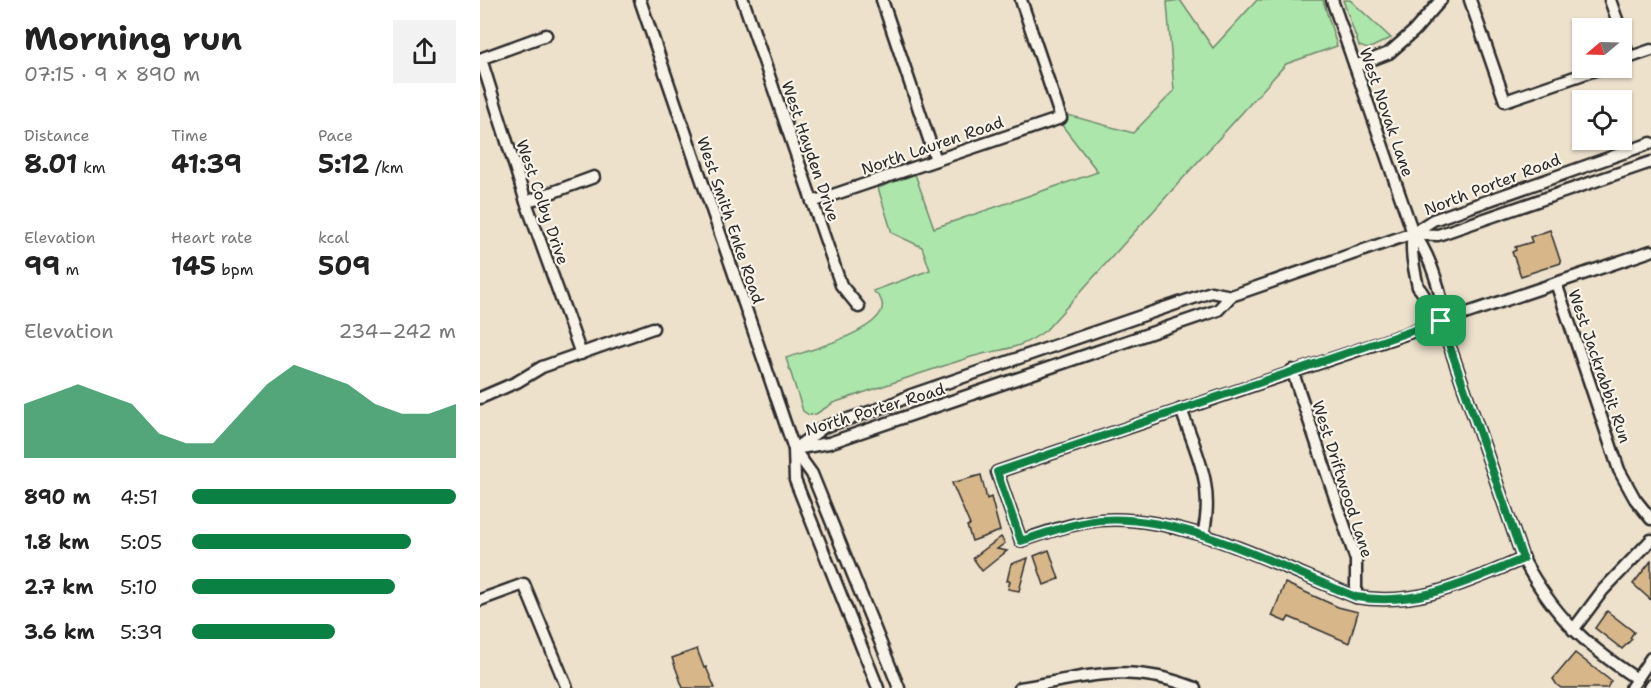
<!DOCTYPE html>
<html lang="en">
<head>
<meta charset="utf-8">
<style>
  :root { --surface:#fff; --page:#f2f2f2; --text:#222; --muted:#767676; --accent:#0b8043 }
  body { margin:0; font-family:"Shantell Sans",sans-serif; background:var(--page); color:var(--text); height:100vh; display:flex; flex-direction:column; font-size:22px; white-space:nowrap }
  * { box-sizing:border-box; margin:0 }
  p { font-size:20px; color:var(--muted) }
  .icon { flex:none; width:33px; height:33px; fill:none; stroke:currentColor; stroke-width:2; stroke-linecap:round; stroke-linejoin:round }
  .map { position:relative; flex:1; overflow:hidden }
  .sheet { display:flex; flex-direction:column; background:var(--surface); width:480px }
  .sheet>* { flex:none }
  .needle { width:39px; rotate:251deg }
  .fabs { position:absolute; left:1092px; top:18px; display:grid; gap:12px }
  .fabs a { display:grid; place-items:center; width:60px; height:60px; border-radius:0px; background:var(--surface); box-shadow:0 2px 4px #0004; font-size:30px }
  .pin { position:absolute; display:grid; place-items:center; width:51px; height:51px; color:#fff; margin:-26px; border-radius:12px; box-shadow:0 3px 9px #0006 }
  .round { display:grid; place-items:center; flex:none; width:63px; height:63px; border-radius:0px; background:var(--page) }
  .headline { display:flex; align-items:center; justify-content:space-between; height:102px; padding:0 24px }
  h1 { font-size:33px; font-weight:700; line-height:45px }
  .stats { display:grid; grid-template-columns:repeat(3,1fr); gap:9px; height:102px; padding:6px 24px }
  .stats div { display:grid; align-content:center }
  .stats b { font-size:26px; font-weight:700 }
  .stats small { font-size:16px; font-weight:400 }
  .stats p { font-size:16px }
  .chart { height:168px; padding:12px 24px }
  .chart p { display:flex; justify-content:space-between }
  .chart svg { width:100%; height:108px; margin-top:6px; fill:var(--accent); opacity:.7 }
  ul { padding:0 24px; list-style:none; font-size:20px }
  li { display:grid; grid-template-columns:96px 72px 1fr; align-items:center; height:45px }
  li i { height:15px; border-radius:8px; background:var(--accent) }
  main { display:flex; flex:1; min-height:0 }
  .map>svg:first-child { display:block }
  .green { fill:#ade6ab; stroke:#6c886b; stroke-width:1.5 }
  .building { fill:#d7b78a; stroke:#2b2b2b; stroke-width:1.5 }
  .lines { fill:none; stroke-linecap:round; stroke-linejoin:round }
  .minor-casing { stroke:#2b2b2b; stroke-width:15 }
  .minor { stroke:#f7f3e8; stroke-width:10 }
  .route-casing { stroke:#fff; stroke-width:12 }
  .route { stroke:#0b8043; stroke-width:8 }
  .labels { text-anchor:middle; stroke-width:4.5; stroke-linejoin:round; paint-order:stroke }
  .street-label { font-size:16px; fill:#2b2b2b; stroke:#f7f3e8 }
</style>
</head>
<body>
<main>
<section class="sheet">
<div class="headline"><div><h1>Morning run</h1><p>07:15 · 9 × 890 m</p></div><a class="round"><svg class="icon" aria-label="share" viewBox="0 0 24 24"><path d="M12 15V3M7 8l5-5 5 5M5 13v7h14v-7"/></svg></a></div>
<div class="stats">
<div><p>Distance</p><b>8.01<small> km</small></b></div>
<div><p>Time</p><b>41:39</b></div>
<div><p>Pace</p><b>5:12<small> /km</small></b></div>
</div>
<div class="stats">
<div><p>Elevation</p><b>99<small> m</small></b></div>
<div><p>Heart rate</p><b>145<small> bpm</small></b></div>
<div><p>kcal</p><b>509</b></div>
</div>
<div class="chart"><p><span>Elevation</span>234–242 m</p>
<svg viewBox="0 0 160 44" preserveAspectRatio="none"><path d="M0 44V22L10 18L20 14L30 18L40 22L50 34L60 38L70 38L80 26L90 14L100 6L110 10L120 14L130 22L140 26L150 26L160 22V44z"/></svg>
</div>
<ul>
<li><b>890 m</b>4:51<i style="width:100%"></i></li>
<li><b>1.8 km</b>5:05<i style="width:83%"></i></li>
<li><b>2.7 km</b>5:10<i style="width:77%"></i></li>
<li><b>3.6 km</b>5:39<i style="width:54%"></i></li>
</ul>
</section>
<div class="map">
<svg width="1171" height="688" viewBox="0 0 1171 688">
  <rect width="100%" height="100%" fill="#ede1cc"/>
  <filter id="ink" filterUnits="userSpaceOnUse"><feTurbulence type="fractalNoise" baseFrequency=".0167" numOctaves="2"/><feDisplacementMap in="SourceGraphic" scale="12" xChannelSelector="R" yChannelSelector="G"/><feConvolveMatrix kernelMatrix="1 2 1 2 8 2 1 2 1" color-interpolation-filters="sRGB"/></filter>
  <g filter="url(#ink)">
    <g class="green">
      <path d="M700,0L733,48L777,0H843L857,46L806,64L566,330C536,353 517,348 485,359C441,373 397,388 353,403L336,414L329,415L323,411L306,358C324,352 435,323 393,291L450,270L442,247L412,233L398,188L435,174L454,228L618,172L581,124L588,115L653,133L694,91L687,2Z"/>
      <path d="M863,0H870L911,38L888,49L879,46Z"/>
    </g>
    <g class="building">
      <path d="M1070,230L1081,263L1041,276L1032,252L1036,250L1035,247L1052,242L1050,237Z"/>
      <path d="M501,475L507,499L511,497L520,531L492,541L487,526L490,525L472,483Z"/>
      <path d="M521,537L525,543L517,549L527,551L502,571L493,558Z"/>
      <path d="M569,550L579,579L564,585L554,556Z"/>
      <path d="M548,558L539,591L528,589L530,581H527L531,564Z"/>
      <path d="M1171,561V600L1153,584Z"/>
      <path d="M805,583L858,607L878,612L869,643L809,617L806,622L792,616Z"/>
      <path d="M1127,611L1154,632L1150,638L1152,639L1142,649L1115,628Z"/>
      <path d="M217,649L224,668L226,667L235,688H203L192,658Z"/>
      <path d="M1095,653L1131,681L1127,688H1081L1077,685L1073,679Z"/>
    </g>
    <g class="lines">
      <defs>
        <g id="minor">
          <path d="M160,0L314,449L315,480L398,688"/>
          <path d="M263,0L361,285L379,307"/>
          <path d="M402,0L456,160"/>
          <path d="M852,0L933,233C947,249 967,300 961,321L1043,559C1074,616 1104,644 1157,679"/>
          <path d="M990,0L1025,101L1121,68"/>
          <path d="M1130,0L1140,28"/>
          <path d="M1142,34L1149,58"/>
          <path d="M0,59L66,35"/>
          <path d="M1,59L46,202L101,354"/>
          <path d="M1142,60L1171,50"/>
          <path d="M875,66L909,53L934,31L961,0"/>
          <path d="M46,202L114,177"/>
          <path d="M332,202L581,118L541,0"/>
          <path d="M933,233C930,251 934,269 938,287C949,298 947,312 961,321"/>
          <path d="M933,234L958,235L1171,162"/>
          <path d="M1076,283L1139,470L1155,499L1171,519"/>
          <path d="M812,370L876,560V597"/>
          <path d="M0,398L37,382L62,367L173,328"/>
          <path d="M701,409C717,455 735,486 723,535"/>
          <path d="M317,447L344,427L410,405L431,395L731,292L751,296"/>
          <path d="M314,449L349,443L738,310L751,296L933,233L953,220L1171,143"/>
          <path d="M314,449L332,474L419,688"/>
          <path d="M1043,559C987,582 939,607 876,597C801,567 701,513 620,520C593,523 567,532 541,541L517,472L1171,251"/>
          <path d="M0,600L44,584L87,688"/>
          <path d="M1093,630L1123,590L1171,540"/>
          <path d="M540,688C607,677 648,661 715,688"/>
          <path d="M1151,688L1171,658"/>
          <path d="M1169,688L1171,685"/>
        </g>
      </defs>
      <use href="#minor" class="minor-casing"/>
      <use href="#minor" class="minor"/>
    </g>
  </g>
  <g class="lines" filter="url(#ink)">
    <defs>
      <path id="route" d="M961,321L1043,559C986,582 939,607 876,597C801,567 701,513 620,520C593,523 567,533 541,541L517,472Z"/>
    </defs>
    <use href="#route" class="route-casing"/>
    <use href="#route" class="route"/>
  </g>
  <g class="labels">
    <g class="street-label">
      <text transform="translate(907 112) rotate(71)" y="6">West Novak Lane</text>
      <text transform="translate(452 145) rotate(-19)" y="6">North Lauren Road</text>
      <text transform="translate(331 151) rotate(71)" y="6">West Hayden Drive</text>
      <text transform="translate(1012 184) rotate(-21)" y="6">North Porter Road</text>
      <text transform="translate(63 202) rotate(71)" y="6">West Colby Drive</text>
      <text transform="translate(251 220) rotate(71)" y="6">West Smith Enke Road</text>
      <text transform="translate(1120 366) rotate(71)" y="6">West Jackrabbit Run</text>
      <text transform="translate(395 409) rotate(-17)" y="6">North Porter Road</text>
      <text transform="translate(863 479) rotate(72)" y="6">West Driftwood Lane</text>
    </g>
  </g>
</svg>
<div class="fabs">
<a><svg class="needle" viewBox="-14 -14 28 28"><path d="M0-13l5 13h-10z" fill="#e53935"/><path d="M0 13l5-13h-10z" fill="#767676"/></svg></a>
<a><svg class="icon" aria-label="locate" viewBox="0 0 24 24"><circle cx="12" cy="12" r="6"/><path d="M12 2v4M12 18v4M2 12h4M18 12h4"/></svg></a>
</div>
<div class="pin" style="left:961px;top:321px;background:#1e9e55"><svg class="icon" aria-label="arrive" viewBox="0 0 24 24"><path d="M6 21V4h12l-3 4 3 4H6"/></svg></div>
</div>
</main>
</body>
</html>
